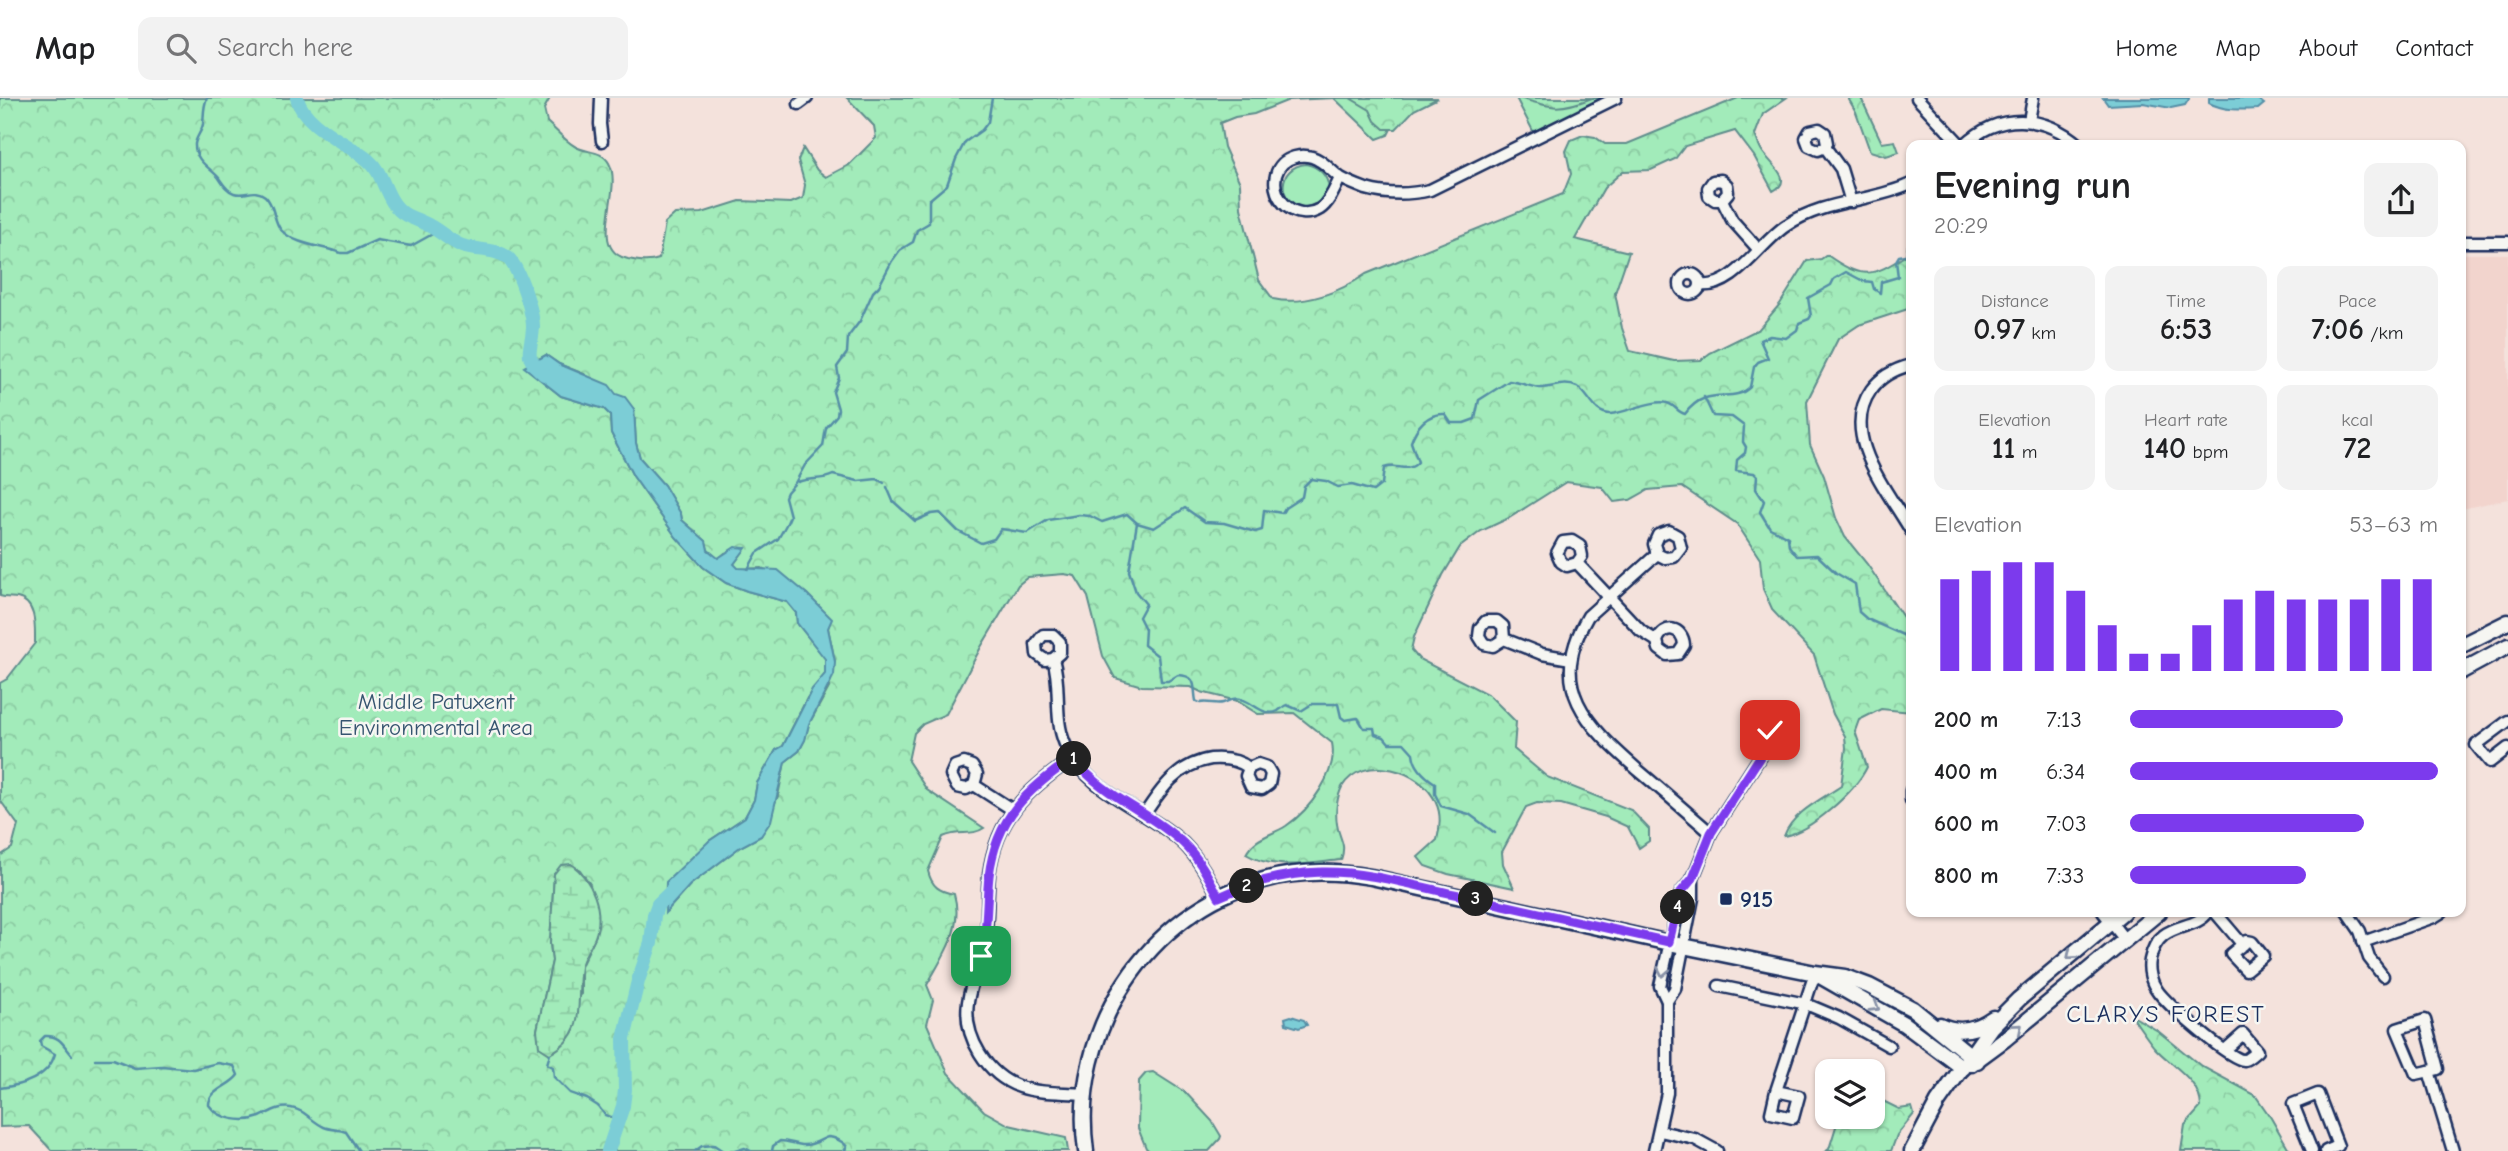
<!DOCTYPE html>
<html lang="en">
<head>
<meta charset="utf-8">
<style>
  :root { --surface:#fff; --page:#f2f2f2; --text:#202124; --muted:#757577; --line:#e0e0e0; --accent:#7c3aed }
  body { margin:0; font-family:"Comic Neue",sans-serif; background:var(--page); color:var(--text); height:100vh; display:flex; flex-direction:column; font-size:26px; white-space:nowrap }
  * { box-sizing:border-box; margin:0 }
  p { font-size:23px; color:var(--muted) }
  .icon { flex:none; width:38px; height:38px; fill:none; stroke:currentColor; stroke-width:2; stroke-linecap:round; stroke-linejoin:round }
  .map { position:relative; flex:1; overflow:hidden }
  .sheet { position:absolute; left:1906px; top:42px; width:560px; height:777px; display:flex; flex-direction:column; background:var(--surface); border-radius:14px; box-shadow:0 2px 5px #0004 }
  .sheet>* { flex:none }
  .tools { position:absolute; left:1815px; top:961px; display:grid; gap:14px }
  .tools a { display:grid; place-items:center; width:70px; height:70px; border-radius:14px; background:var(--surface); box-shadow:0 2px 5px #0004; font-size:35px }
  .pin { position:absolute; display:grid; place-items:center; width:60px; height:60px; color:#fff; margin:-30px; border-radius:14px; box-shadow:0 4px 10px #0006 }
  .km { position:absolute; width:35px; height:35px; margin:-18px; border-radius:50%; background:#222; color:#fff; font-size:19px; line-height:35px; text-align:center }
  .round { display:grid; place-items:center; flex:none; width:74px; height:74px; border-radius:14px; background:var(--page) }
  .headline { display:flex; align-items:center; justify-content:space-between; height:119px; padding:0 28px }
  h1 { font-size:38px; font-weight:800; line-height:52px }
  .figures { display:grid; grid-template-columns:repeat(3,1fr); gap:10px; height:119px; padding:7px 28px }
  .figures div { display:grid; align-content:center; border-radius:14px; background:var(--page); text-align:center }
  .figures b { font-size:30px; font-weight:800 }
  .figures small { font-size:19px; font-weight:400 }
  .figures p { font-size:19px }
  .chart { height:196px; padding:14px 28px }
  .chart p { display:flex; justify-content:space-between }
  .chart svg { width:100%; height:126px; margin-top:7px; stroke:var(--accent); stroke-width:6 }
  ul { padding:0 28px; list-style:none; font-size:23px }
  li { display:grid; grid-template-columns:112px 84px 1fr; align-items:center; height:52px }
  li i { height:18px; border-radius:9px; background:var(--accent) }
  header { display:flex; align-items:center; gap:42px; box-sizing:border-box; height:98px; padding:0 35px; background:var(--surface); border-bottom:2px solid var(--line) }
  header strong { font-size:33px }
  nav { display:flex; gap:38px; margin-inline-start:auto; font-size:24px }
  .search { width:490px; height:63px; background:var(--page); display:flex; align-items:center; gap:18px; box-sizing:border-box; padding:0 24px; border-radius:14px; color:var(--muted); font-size:26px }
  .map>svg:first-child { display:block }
  .built { fill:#f2d4cd }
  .green { fill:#a2ebba; stroke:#5e8d8c; stroke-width:2 }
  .forest { fill:url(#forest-crowns); stroke:#5e8d8c; stroke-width:2; fill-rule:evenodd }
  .wetland { fill:url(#wetland-marsh); stroke:#5e8d8c; stroke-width:2 }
  .water { fill:#7ccdd6; stroke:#558ea6; stroke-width:2 }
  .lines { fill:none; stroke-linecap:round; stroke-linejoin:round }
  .stream { stroke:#558ea6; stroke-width:2.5 }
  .river { stroke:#7ccdd6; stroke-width:14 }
  .street-casing { stroke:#1b2f5e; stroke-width:15 }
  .secondary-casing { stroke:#1b2f5e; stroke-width:19 }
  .street { stroke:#f6f6f2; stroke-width:10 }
  .secondary { stroke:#f6f6f2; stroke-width:14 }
  .oneway { stroke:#8892a8 }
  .route-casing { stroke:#fff; stroke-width:14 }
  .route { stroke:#7c3aed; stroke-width:9 }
  .poi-dot { fill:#1b2f5e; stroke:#f6f6f2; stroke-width:2.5 }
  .labels { text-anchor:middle; stroke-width:5; stroke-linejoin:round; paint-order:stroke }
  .park-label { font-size:23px; fill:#365570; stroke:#f6f6f2 }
  .poi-label { font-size:23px; font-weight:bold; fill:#1b2f5e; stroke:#f6f6f2; text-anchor:start }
  .neighbourhood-label { font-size:24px; letter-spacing:2px; fill:#1b2f5e; stroke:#f6f6f2 }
</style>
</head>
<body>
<header>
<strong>Map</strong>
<div class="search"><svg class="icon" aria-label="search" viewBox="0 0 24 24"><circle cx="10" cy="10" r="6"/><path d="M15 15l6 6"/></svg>Search here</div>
<nav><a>Home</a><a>Map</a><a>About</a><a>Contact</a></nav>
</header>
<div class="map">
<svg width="2508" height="1053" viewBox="0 0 2508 1053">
  <defs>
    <pattern id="forest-crowns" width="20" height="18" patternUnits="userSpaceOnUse" patternTransform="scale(1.75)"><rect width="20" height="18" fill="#a2ebba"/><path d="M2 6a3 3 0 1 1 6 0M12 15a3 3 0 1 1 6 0" fill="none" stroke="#8bcaa2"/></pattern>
    <pattern id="wetland-marsh" width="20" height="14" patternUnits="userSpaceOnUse" patternTransform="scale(1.75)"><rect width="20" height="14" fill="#a2ebba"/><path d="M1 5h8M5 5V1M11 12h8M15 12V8" fill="none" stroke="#8bcaa2"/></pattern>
  </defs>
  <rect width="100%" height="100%" fill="#f4e2dc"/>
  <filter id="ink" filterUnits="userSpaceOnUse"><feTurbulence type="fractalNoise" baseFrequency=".0143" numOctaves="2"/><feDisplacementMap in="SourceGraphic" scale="14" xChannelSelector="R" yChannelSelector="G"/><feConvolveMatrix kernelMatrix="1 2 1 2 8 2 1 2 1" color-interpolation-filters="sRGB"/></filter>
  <g filter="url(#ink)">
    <path class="built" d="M2461,156H2508V401L2461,411Z"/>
    <g class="green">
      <path d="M1329,0H1406L1388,37L1377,41L1334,0Z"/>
      <path d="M1516,0H1602L1534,35Z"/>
      <path d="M1306,66C1319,69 1327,77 1329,90L1318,105L1304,110C1276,104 1277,69 1306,66Z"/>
      <path d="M1153,974L1186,995L1212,1023L1221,1038L1220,1041L1209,1053H1149L1146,1050L1138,1030L1139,983L1146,975Z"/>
    </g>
    <g class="forest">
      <path d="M0,0H550L544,11L547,24C556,32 565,43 576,49C587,55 602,52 609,65C624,92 586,152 628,161C640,163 647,165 659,161L665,125L675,116L702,115L740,103L791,105L803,100L805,87L798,62L803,50L817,72L826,79L849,67L876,40L874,28L847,0H1336L1289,2L1254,16L1235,19L1220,25L1224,49L1240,85L1241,110L1259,182L1273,201C1305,208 1340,194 1366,176L1563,96L1571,76L1566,53L1571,42L1583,37L1595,39L1605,46H1627L1738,0H1786L1763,16L1755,37C1757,42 1759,48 1762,53C1769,65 1796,82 1773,93L1754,58L1735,33L1685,48L1675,61L1651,72L1623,73L1604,90L1575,141L1629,154L1615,195L1622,230L1630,253L1674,263L1701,262L1710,255L1759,231L1780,206L1807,163L1821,161L1827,157C1861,181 1872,180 1906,157L1911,130V210L1859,227L1838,241L1807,303L1810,347L1824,378L1836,420L1845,439L1867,466L1911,531V614L1881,611L1859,622L1855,633L1867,669C1855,694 1811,733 1784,738C1792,715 1822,701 1841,688L1846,650L1845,638L1833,616L1814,557L1773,513L1763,491L1760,461L1737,426L1682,389L1648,392L1630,402L1614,404L1602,389L1566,384L1509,420L1481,433L1460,449L1443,477L1414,539L1411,552L1419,561L1489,597L1516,624L1514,651L1547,679L1631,712L1649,731V743L1639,750L1628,729L1606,719L1561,706L1537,705L1526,709L1502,754L1503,766L1514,790L1448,776L1425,768L1418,759L1437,742C1440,730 1442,717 1436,705C1423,672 1363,654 1342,689C1337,699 1335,714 1337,726C1339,742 1347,744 1341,762C1310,765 1274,773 1246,756C1255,739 1270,738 1286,728C1310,712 1338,674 1332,645L1294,615L1258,616L1237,603L1201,594L1191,589L1142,588L1115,580L1103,558L1088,499L1075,478L1064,476L1028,479L1018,487L981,549L946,616L923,626L914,635L908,663L927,692L984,730C971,739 960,731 943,739L928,773C932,789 939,793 954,796C964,831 943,857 927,887L933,902L927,926L948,975L984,1013L1009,1027L1066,1040L1068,1053H52L29,1028L0,1029V758L12,750L18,727L0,702V585L7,581L35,545C35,529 37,504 17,500C12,499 6,500 0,498ZM546,257L559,266L584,276L634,311L636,345L640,360L664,387L681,416L682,422L706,443L708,452L718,461L725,455L745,450L734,466L738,471L762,470L796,488L807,496L831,521L828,530L835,563L829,590L809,626L805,642L799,653L785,664L778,698L761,738L740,749L690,787L666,814L709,743L745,719L754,702L757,685L776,652L783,648L807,600L825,576V560L797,525L796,515L787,504L747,493L726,485L703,469L676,439L633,378L611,335L610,317L604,311L561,298L525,269ZM571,766L580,772L590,786L596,837L581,868V896L537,932L552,863L550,845L554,776Z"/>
      <path d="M1350,0H1438L1414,12L1396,31H1384L1375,23L1370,12Z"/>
      <path d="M1519,0H1592C1559,13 1552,10 1519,0Z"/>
      <path d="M1848,0H1861L1882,45L1895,43L1899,54L1886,58L1870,53L1856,14Z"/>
      <path d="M2131,917L2158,933L2201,968L2255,997L2271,1020L2290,1053H2181L2185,1027L2201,1009C2200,981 2171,968 2154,949C2146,939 2139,928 2131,917Z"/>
      <path d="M1873,998L1899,1011L1912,1009L1914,1016L1897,1037L1891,1053H1826L1829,1051L1839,1019L1872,1018Z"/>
    </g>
    <path class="wetland" d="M571,766C592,781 605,813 595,839C591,849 583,858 581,869C575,905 589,934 550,956L539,949L537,932L552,863L550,845L554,776L561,767Z"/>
    <g class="water">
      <path d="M2103,0H2189V1L2185,7L2171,10L2143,5L2108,7Z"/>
      <path d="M2209,0H2256L2264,6L2258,11C2242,12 2224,13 2209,5Z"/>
      <path d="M546,257L559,266L609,287L616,296L625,299L634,311L636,345L640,360L664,387L681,416L682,422L706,443L708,452L718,460L735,449L746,450L734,466L738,470L778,472L807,496L832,521L828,530L835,564L834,577L809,626L805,642L799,653L785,664L771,723L761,738L740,749L690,787L665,815L666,784L709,743L745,719L754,702L757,685L776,652L783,648L812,591L825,576V561L797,525L796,515L787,504L747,493L726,485L703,469L676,439L633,378L611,335L610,317L604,311L561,298L524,269Z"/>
      <path d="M1291,918L1304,922L1307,927L1299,930L1286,926L1285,920Z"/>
    </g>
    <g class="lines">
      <g class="stream">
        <path d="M207,0C203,9 204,17 203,26C202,33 196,39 195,46C194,63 212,71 219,80C223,86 227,93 234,95C245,99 254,89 265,98C275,107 273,123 281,132C295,147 322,148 341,155H348L377,142L411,148L438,133"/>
        <path d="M1704,299L1713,318L1732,319L1744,328L1743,344L1746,349L1745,355L1737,362L1736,373L1754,375L1757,378L1756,391L1764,403L1760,414L1770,430L1788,439L1789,448L1797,458L1817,457L1836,475L1855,486L1859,514L1867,521L1903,537L1907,542L1911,559"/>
        <path d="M798,384C809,379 822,383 833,377L858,383L877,381L884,385"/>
        <path d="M887,389L893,403L915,423L931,416L940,415L958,433L981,445L994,441L1001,431L1027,435L1048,422L1079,417L1090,418L1102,424L1127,416L1137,425L1154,430L1185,410L1205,424L1224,425L1255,434L1262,432L1264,412L1282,415L1285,410L1302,399L1304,388L1311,381L1326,383L1338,389L1352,387L1373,393L1382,386L1384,370C1397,365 1408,376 1418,364L1411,344C1416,329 1427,315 1445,316L1451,325H1464L1475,321L1479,302L1509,283C1520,284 1530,289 1540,290C1553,290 1564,283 1577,289C1589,295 1593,316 1610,316C1626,315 1653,301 1667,305C1675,307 1677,314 1685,316C1708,285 1732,307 1750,289L1754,269L1758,264L1768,260L1760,242L1770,238L1786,240L1797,232L1799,225L1809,221L1811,218L1808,200L1831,187L1834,181L1846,174L1863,183L1872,184L1874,191L1880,195L1881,184L1898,179L1896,163L1899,158L1911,156"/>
        <path d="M1137,425L1129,473L1136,494L1146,506L1139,519L1145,531L1144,547L1158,558L1161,583H1168L1178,577C1198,578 1193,588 1196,603L1200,605C1208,603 1216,607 1223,605C1230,603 1233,599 1240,601C1252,603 1264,620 1278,613C1281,611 1284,608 1287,607L1301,613L1312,606H1338L1341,619L1345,622L1358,620L1364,630H1374L1375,636L1384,639L1389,645H1404L1413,655C1414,668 1424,678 1435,685V696L1441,708L1469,716L1495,735"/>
        <path d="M748,471L757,455L778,441L787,425L790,418L785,399L787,394L795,385L805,367L823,348L826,330L837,317L838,311L833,294L839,280L837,269L847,255L848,239L860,223L873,194L879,188L892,163L900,152L913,144L917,132L929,125V102L947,87L956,61L965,44L982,32L988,24L992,0"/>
        <path d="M550,956L547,966L553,969L554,979L570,995L587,1001L598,1008L605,1017L620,1022"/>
        <path d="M95,961H113L135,970L162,968L193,971L218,965L234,968L238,977C230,989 209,991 209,1007C219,1022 244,1025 260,1019C271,1014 278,1008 291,1010C305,1012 311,1023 324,1029C331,1032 338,1031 346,1034L359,1053"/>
        <path d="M0,990C23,987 48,980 55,956L41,948L40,943L45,938C60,937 63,947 72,957"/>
        <path d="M695,1053L702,1048L714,1047L723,1053"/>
        <path d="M735,1053L745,1050L751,1053"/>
        <path d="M772,1053L773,1048L780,1043C788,1043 794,1046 802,1047C815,1048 822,1040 828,1039C834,1039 844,1044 847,1049L844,1053"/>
      </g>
      <g class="river">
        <path d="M297,0C303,27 347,45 368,62C386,77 384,104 406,117C414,121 423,124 430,128C441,134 450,143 462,148C477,153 495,150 508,160C519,170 533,214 533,229C532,254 521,256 544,276"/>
        <path d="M608,1053L623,1008L625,992L624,941L638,883L651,845L654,817L658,806L679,786"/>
      </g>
      <defs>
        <g id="street">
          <path d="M601,0L600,26L602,43"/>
          <path d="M1917,0L1961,47"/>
          <path d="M799,6L807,0"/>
          <path d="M2029,23L2033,0"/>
          <path d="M1964,47C1999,14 2043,16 2079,47"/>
          <path d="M1825,49L1818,52L1809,48L1806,40L1810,33L1819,31L1825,35L1827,45L1825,49L1841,71L1851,104"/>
          <path d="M1340,80C1335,90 1330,104 1320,111C1297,125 1270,102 1276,77C1281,58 1305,53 1320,63C1328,68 1333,75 1341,80C1348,84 1358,88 1366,91C1387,97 1408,97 1430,92L1616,0"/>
          <path d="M1722,102H1715L1709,98L1708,90L1713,83L1721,82L1727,87L1728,95L1722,102L1732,122L1758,151"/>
          <path d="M2460,144H2508"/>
          <circle cx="1690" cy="186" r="10"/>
          <path d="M1700,187C1734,192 1761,143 1787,127C1824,102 1871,104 1911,86"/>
          <path d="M1911,267C1895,271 1881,278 1871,292C1839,337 1888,393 1911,433"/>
          <path d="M1657,456L1654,446L1658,437L1669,433L1678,438L1681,450L1674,459L1665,460L1657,456L1588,518C1546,589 1587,627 1638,672C1663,693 1687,714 1711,735"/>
          <path d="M1577,465L1567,468L1561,464L1557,455L1563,444L1572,443L1580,448L1582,458L1577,465L1641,533L1657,543C1664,525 1683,529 1684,547L1678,556L1667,557L1659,551L1657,543"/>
          <path d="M1504,541L1493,548L1484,546L1479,538L1480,530L1486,523H1497L1503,528L1504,541L1542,556L1571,561"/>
          <path d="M1053,561L1045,562L1037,556L1036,546L1043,537H1053L1060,544V555L1053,561C1062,589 1053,618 1065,646C1088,696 1146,710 1184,746C1199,761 1209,780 1219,799"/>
          <path d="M2508,623L2476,647L2490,664L2508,650"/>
          <path d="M1073,660C1028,691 996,719 989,777C987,799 988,820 985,842C981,863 971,882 968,904C963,939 987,977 1020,989C1040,996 1064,994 1084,996"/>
          <path d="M974,687L977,676L972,668L964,665L955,668L951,677L957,689L966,691L974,687L1013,712"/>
          <path d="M1911,692V702"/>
          <path d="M1144,717C1161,691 1178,666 1211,661C1225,660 1238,661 1249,670L1246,678L1251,689L1262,691L1269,686L1271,676L1267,669L1258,666L1249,670"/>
          <path d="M2103,814L2125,842"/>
          <path d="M2208,814C2194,835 2158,821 2150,862C2148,872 2151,884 2157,892C2164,904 2232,964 2244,962C2249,961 2254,955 2257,953L2243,936L2225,952"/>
          <path d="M2215,814L2243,847"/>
          <path d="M2347,814L2360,833L2369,860L2383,878"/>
          <path d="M2247,843L2252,844L2263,858L2246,872L2231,856Z"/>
          <path d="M2363,844L2434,819L2442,814"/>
          <path d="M1719,888L1806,906L1839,920L1889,948"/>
          <path d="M1667,903L1675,891L1693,800V780"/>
          <path d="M2425,922L2438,971L2416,976L2397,931Z"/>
          <path d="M2429,973L2453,1053"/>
          <path d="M1776,993L1771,1015L1793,1020L1799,998L1776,993L1815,875"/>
          <path d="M1660,1033L1695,1041L1717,1053"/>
          <path d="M1654,1053L1667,995V903L1660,888L1681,795L1693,780L1711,735L1765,651L1769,641V618"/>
          <path d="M2312,1053L2293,1006L2318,996L2338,1048L2326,1053"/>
        </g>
        <g id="secondary">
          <path d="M2460,548L2508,524"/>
          <path d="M2460,574L2508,548"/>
          <path d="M1820,878L1904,926L1963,970"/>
          <path d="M1940,927C1959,936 1976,932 1993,920"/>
          <path d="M1971,966L2005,941L2159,814"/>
          <path d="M1086,1053C1069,934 1148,813 1264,782C1299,772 1335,773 1371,779L1683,848L1815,875L1845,879L1869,888L1913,911L1977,963"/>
          <path d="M1912,1053L1938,1004L1991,929L2019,901L2123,814"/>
        </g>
      </defs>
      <use href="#street" class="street-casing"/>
      <use href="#secondary" class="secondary-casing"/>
      <use href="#street" class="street"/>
      <use href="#secondary" class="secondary"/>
    </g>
    <defs><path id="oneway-chevron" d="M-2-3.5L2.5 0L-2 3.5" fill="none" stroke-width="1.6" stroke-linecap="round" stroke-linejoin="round" transform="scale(1.75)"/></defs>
    <g class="oneway">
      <use href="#oneway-chevron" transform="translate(2071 857) rotate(140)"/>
      <use href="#oneway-chevron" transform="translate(1663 874) rotate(101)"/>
      <use href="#oneway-chevron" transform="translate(1875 909) rotate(31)"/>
      <use href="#oneway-chevron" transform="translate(2018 930) rotate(-40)"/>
    </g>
  </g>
  <g class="lines" filter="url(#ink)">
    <defs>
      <path id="route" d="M981,858C988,831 986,805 989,778C996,719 1028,691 1073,660C1104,700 1148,712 1183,745C1199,760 1209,780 1219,799C1252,784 1285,775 1322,774C1366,773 1411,787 1454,796C1526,812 1597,828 1669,844L1681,794L1693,780L1711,735L1765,651L1770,632"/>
    </defs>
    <use href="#route" class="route-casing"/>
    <use href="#route" class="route"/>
  </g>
  <rect class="poi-dot" x="1719" y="794" width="14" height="14" rx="3.5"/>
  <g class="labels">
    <g class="park-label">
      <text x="436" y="611">Middle Patuxent<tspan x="436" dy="26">Environmental Area</tspan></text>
    </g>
    <g class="poi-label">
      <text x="1740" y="809">915</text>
    </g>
    <g class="neighbourhood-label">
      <text x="2166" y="924">CLARYS FOREST</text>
    </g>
  </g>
</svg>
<div class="tools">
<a><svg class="icon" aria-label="layers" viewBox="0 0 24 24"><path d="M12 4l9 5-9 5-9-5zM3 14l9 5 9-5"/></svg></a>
</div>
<div class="pin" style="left:981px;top:858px;background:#1e9e55"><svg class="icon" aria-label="arrive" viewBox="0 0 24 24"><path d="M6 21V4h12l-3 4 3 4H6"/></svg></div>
<div class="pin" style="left:1770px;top:632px;background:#d93025"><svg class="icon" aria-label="check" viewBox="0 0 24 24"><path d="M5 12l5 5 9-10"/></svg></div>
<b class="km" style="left:1074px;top:661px">1</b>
<b class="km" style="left:1247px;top:788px">2</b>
<b class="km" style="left:1476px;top:801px">3</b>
<b class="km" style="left:1678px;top:809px">4</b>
<section class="sheet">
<div class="headline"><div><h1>Evening run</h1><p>20:29</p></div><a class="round"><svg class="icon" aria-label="share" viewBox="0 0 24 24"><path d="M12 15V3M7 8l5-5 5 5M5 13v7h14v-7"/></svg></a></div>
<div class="figures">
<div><p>Distance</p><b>0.97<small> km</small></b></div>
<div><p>Time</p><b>6:53</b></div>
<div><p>Pace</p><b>7:06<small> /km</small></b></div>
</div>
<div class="figures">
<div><p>Elevation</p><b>11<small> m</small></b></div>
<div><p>Heart rate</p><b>140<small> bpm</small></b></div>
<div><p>kcal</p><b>72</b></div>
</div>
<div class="chart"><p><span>Elevation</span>53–63 m</p>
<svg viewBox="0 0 160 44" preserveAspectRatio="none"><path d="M5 44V12M15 44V9M25 44V6M35 44V6M45 44V16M55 44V28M65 44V38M75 44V38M85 44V28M95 44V19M105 44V16M115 44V19M125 44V19M135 44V19M145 44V12M155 44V12"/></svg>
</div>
<ul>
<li><b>200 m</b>7:13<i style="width:69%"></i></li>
<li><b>400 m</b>6:34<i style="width:100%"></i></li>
<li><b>600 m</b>7:03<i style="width:76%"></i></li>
<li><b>800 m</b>7:33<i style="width:57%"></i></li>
</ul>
</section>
</div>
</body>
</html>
